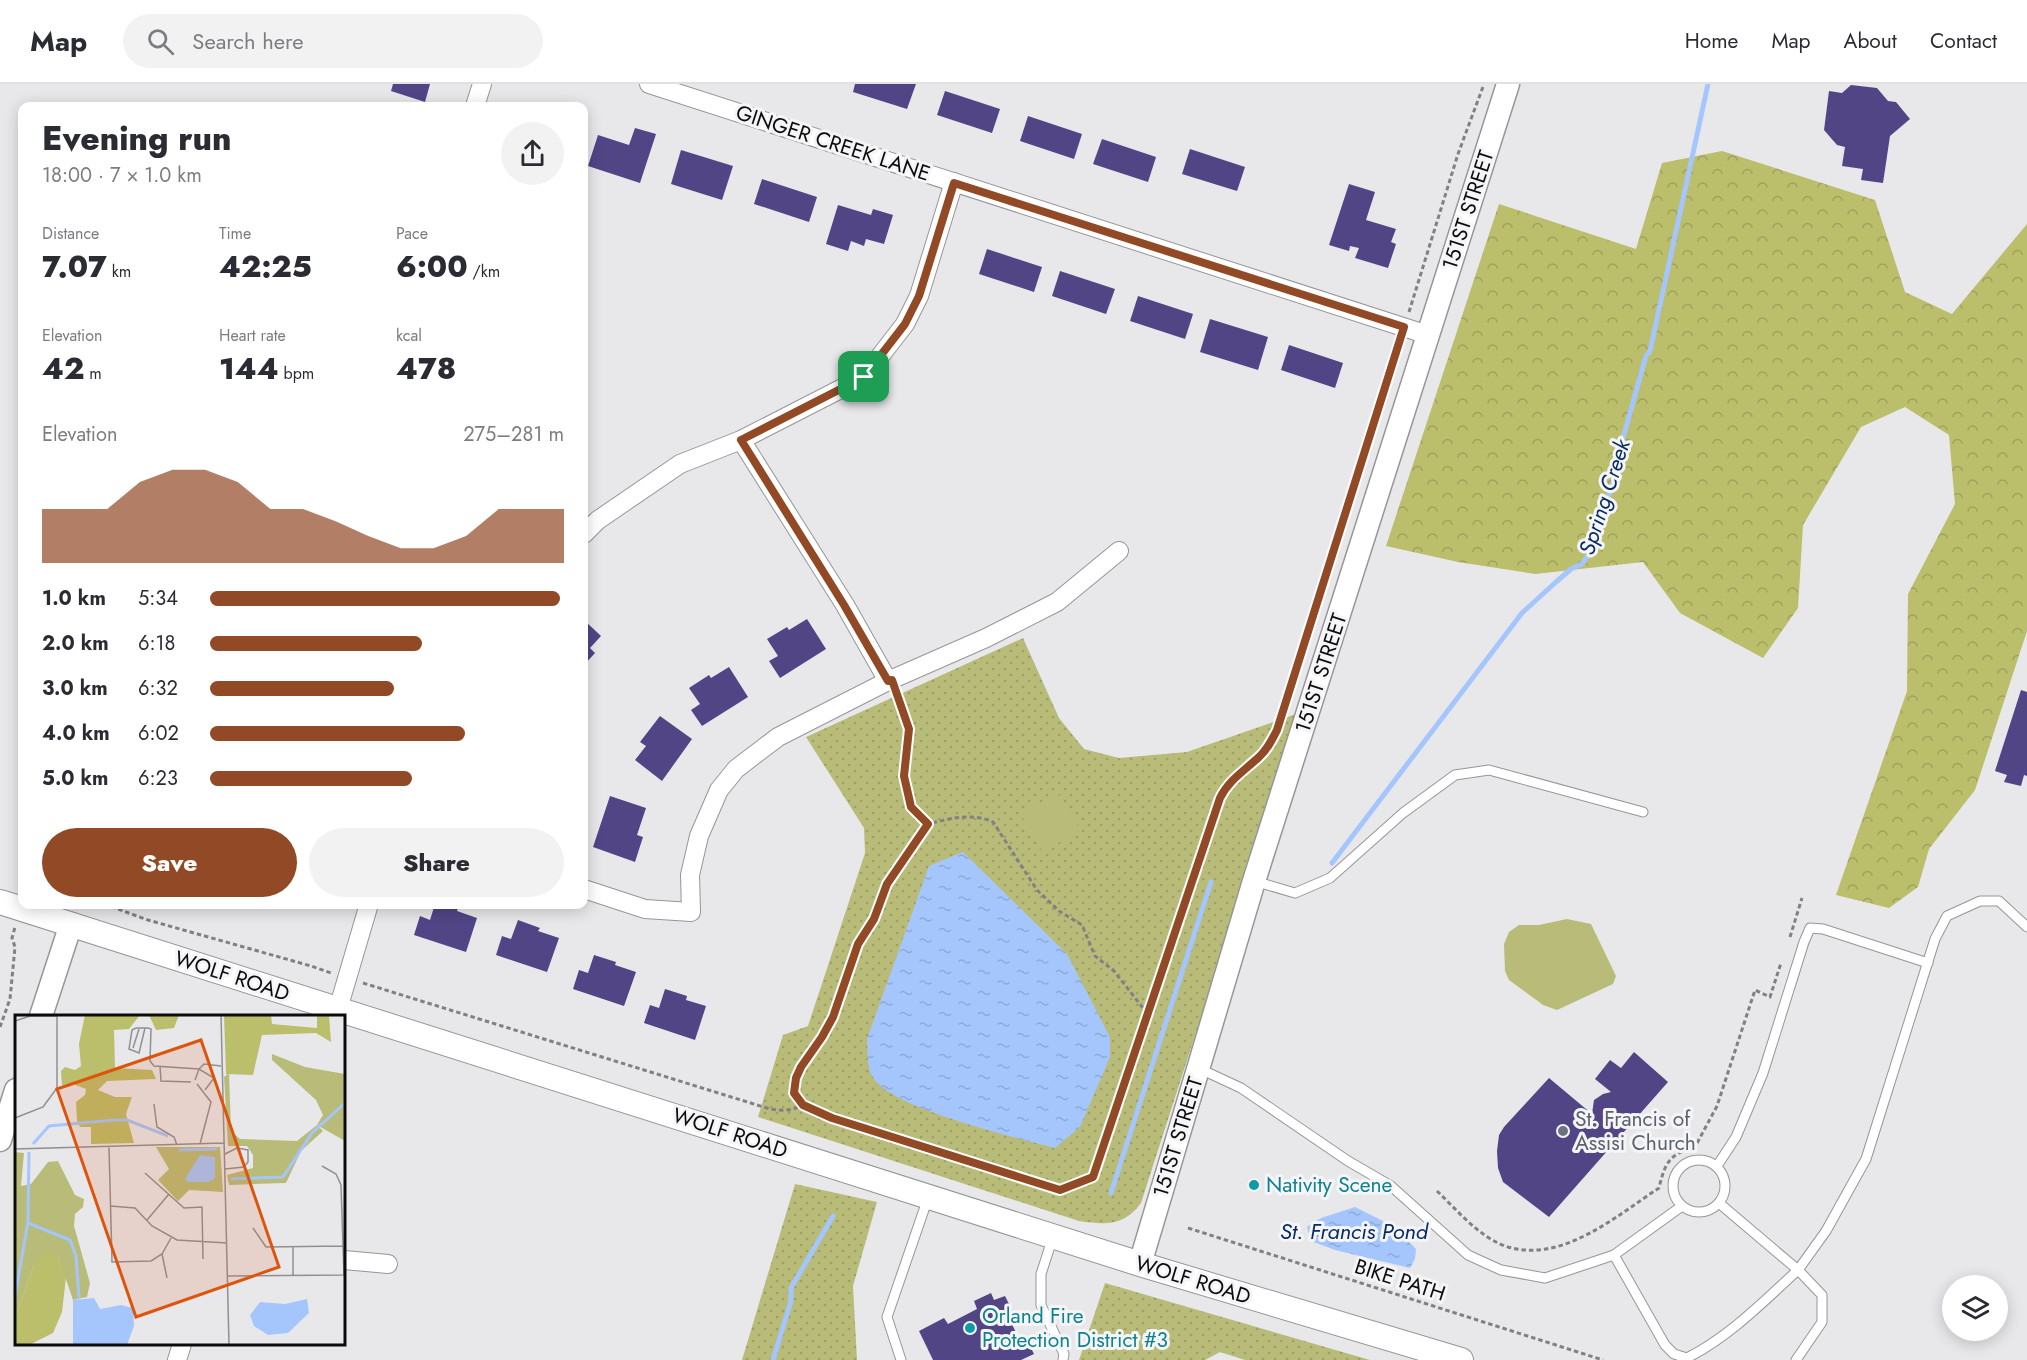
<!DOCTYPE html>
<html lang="en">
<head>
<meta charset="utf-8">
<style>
  :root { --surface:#fff; --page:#f2f2f3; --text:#2b2b33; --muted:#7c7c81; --line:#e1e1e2; --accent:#924a26 }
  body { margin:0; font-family:Jost,sans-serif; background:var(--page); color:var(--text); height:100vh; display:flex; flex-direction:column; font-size:22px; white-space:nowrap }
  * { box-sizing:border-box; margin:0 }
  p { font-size:20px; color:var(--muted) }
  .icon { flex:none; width:33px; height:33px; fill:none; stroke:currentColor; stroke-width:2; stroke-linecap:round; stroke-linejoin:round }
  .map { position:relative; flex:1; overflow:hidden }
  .details { position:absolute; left:18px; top:18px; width:570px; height:807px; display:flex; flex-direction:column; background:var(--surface); border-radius:12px; box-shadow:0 3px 15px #0003 }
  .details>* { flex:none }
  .controls { position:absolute; left:1942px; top:1191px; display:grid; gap:12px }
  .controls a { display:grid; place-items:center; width:66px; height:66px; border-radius:50%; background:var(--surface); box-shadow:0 3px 15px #0003; font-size:30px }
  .pin { position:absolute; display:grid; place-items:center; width:51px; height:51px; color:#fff; margin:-26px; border-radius:12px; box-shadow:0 3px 9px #0006 }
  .round { display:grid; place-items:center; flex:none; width:63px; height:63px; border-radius:32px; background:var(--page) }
  .headline { display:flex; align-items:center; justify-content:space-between; height:102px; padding:0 24px }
  h1 { font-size:33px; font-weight:800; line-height:45px }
  .stats { display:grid; grid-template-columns:repeat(3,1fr); gap:9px; height:102px; padding:6px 24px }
  .stats div { display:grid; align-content:center }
  .stats b { font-size:30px; font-weight:800 }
  .stats small { font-size:16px; font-weight:400 }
  .stats p { font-size:16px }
  .chart { height:168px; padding:12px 24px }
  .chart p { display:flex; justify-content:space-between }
  .chart svg { width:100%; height:108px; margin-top:6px; fill:var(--accent); opacity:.7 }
  .action { display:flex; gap:12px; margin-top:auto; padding:12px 24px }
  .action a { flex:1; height:69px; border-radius:36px; background:var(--accent); color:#fff; font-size:24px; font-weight:800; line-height:69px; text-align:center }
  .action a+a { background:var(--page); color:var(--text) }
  ul { padding:0 24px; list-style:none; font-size:20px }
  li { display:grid; grid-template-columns:96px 72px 1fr; align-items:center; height:45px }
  li i { height:15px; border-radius:8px; background:var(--accent) }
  header { display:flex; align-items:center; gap:36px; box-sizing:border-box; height:84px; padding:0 30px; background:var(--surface); border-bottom:2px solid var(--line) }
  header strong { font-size:28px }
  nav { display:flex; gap:33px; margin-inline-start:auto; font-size:21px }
  .search { width:420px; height:54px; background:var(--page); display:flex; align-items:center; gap:15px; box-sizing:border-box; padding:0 21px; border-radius:33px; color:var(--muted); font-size:22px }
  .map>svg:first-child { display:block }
  .grass { fill:url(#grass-dots) }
  .forest { fill:url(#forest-crowns) }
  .pitch { fill:#b9bc78 }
  .water { fill:url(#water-ripples) }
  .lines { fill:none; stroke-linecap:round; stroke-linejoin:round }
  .stream { stroke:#a5c6fc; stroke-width:5 }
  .building { fill:#514586 }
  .service-casing { stroke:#969598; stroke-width:11 }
  .minor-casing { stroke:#969598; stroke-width:20 }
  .tertiary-casing { stroke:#969598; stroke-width:25 }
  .secondary-casing { stroke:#969598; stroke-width:26 }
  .path { stroke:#818183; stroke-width:3; stroke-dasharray:4.5 3; stroke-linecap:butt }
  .service { stroke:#fff; stroke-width:9 }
  .minor { stroke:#fff; stroke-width:18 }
  .tertiary { stroke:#fff; stroke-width:22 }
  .secondary { stroke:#fff; stroke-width:24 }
  .route-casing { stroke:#fff; stroke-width:12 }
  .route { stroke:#924a26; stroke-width:8 }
  .worship-dot { fill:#6b7280; stroke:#f5f5f8; stroke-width:2 }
  .culture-dot { fill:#0f9aa8; stroke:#f5f5f8; stroke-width:2 }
  .labels { text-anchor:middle; stroke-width:6; stroke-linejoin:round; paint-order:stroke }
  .street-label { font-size:21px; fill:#0c0c0d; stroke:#f5f5f8 }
  .worship-label { font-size:21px; fill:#5b616d; stroke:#f5f5f8; text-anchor:start }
  .culture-label { font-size:21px; fill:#0d838f; stroke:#f5f5f8; text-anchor:start }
  .water-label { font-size:22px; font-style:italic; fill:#072b64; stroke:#f5f5f8 }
  .inset-river { fill:none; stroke:#a5c6fc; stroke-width:3 }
  .inset-road { fill:none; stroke:#909092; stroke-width:1.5 }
  .view { fill:#dd550c; fill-opacity:0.15; stroke:#dd550c; stroke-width:3 }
  .inset-edge { fill:none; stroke:#0c0c0d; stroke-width:3 }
</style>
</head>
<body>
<header>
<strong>Map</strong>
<div class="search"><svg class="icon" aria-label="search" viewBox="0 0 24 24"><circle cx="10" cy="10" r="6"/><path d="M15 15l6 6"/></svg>Search here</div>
<nav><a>Home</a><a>Map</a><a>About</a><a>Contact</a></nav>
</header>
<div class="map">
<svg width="2027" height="1276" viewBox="0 0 2027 1276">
  <defs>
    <pattern id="grass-dots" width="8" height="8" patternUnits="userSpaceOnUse" patternTransform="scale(1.5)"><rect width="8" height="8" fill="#b9bc78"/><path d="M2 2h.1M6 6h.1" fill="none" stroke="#9ea067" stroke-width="1.8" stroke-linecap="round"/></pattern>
    <pattern id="forest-crowns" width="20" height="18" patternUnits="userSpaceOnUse" patternTransform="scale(1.5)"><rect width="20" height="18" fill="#bbbe6b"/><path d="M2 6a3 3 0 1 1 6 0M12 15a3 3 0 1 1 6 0" fill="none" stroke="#a0a25c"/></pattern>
    <pattern id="water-ripples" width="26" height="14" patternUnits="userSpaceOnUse" patternTransform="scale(1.5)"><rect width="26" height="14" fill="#a5c6fc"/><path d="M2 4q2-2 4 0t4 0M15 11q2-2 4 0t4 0" fill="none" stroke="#8da9d7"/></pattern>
  </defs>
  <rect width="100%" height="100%" fill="#e8e8eb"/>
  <g class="grass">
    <path d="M1023,554L1059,634L1084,665L1119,674L1187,668L1299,629L1141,1119C1124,1142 1106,1141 1079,1137L758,1033L783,951L808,942L865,769L864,744L806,653Z"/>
    <path d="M795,1100L877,1118L853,1202L857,1276H742Z"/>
    <path d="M1105,1199L1370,1276H1245L1220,1268L1205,1276H1079Z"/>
  </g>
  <path class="forest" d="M1722,67L1875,116L1905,208L1952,230L2027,140V547L1975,706L1929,765L1918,803L1889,824L1836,811L1907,607L1908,510L1955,420L1949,351L1905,323L1861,343L1803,441L1798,524L1763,574L1680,529L1643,478L1535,490L1458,478L1386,462L1499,120L1636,165L1662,79Z"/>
  <g class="pitch">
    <path d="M1057,708L1080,745L1043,769L1021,731Z"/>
    <path d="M1567,835L1591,840L1616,892L1613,900L1557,926L1543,921L1509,896L1505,887L1504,860L1509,848L1519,841H1539Z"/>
  </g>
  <g class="water">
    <path d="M963,768L1067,870L1110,953V973L1080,1043L1055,1064C1015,1053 897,1026 874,995C866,985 868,967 867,955L929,782Z"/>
    <path d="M1355,1123L1391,1141L1416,1165L1415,1175L1410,1184L1335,1166L1311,1157L1307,1143L1321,1134Z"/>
  </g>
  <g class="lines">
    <g class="stream">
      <path d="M1332,779L1522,529L1556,498L1571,485L1582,480L1591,467L1624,364L1623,354L1646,272L1650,267L1708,0"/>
      <path d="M1111,1109L1211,798"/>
      <path d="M773,1276L791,1217V1204L833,1132"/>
    </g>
  </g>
  <g class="building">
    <path d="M393,0H430L425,18L391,7Z"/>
    <path d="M855,0H916L907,25L853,8Z"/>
    <path d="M1851,1L1877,4L1888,17L1896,18L1910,35L1890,52L1883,99L1861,96L1863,85L1842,82L1845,63L1837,61L1824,46L1829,7L1842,9Z"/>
    <path d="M945,7L1000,25L992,49L937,31Z"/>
    <path d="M1028,32L1082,50L1074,75L1020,57Z"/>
    <path d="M635,44L656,50L640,99L588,82L598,51L629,61Z"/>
    <path d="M1102,55L1156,73L1148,98L1093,80Z"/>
    <path d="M1190,65L1245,83L1237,107L1182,90Z"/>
    <path d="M681,66L733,82L722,116L671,100Z"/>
    <path d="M762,95L817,113L809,138L754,120Z"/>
    <path d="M1349,100L1375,108L1366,136L1396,145L1391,158L1396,160L1388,184L1355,174L1359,164L1350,162L1349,167L1329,161Z"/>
    <path d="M838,121L871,131L873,125L893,131L884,160L866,155L864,162L851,157L848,167L826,160Z"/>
    <path d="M987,165L1042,183L1034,208L979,190Z"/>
    <path d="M1060,187L1115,205L1106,230L1052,212Z"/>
    <path d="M1138,212L1193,230L1185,255L1130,237Z"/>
    <path d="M1210,235L1268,253L1258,286L1200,268Z"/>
    <path d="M1289,261L1343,279L1335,304L1281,286Z"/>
    <path d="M807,535L826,565L780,594L769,577L778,572L767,555L787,543L789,546Z"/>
    <path d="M584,536L601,552L590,564L595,569L584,581Z"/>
    <path d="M729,583L748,613L702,642L691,626L700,620L689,604L709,591L711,594Z"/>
    <path d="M2021,606L2027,608V692L2024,691L2021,702L2004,698L2007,691L1995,687Z"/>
    <path d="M660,632L692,655L662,697L635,676L646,662L640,658Z"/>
    <path d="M610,712L646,724L637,751L643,753L635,778L593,763Z"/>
    <path d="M435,820H448L458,824L457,827L477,834L466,868L414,851L420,832L430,836Z"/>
    <path d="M518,836L540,844L538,847L559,854L547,888L496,871L502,852L511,855Z"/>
    <path d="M594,871L616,878L615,881L636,888L624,922L573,905L579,886L588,889Z"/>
    <path d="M665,905L687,912L686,916L706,922L695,956L644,939L650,921L659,924Z"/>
    <path d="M1634,968L1668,998L1549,1133L1503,1098L1498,1084L1497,1067L1499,1051L1504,1043L1549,994L1592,1030L1594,1016L1603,1010L1611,1008L1595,995L1610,976L1621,984Z"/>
    <path d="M991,1209L994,1216L1005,1212L1013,1228L1008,1232L1020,1257L1026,1254L1034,1270L1021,1276H933L919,1247L944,1234L948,1240L977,1225L974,1217Z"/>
  </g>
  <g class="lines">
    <defs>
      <g id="service">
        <path d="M1254,797L1295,809L1330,794L1403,729L1455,691L1489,686L1643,728"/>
        <path d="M1198,984L1241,1004L1348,1077L1391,1102L1468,1171L1501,1186L1545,1194L1614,1171L1682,1122"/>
        <circle cx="1699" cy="1102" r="26"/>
        <path d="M1717,1082L1736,1053L1763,989L1804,858L1810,844L1823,845L1928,879"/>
        <path d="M1053,1153L1041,1190V1221L1064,1270L1063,1276"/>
        <path d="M1614,1171L1665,1261L1674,1270L1687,1274C1730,1252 1763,1218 1798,1186L1719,1119"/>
        <path d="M901,1276L887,1233L928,1114"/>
        <path d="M1796,1276L1822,1238V1211L1798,1186L1826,1147L1866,1075L1935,855L1947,832L1980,817H1999L2027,843"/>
      </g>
      <g id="minor">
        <path d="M649,0L1428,251"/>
        <path d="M475,22L482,0"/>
        <path d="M741,356L845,521L888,597"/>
        <path d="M584,450L598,436L680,380L741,356L864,293L905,240L919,212L954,98"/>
        <path d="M584,805L645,825L691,828L690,791L699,752L719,706L736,685L778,653L888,597L986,554L1057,518L1119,467"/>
        <path d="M338,925L369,820"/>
        <path d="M344,1176L388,1180"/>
        <path d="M177,1276L182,1260"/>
      </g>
      <g id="tertiary">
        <path d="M41,932L71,840"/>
        <path d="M0,1056L16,1006"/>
        <path d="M1140,1180L1254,797L1508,0"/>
      </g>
      <path id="secondary" d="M0,818L1140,1180L1461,1276"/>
    </defs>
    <use href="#service" class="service-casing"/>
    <use href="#minor" class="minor-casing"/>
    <use href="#tertiary" class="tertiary-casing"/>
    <use href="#secondary" class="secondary-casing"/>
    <g class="path">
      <path d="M1409,228L1458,70L1484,0"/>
      <path d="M897,611L909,645L904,692L911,723L928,740"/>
      <path d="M104,820L148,836L311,882L331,889"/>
      <path d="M1790,853L1802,814"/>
      <path d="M363,899L770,1025C783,1027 791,1027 803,1021"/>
      <path d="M1149,928L1143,924L1114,887L1095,872L1082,841L1059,827L1037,806L993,738C971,728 949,735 928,740L887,800L874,835L858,860L833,933L822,953L801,983L796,994L794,1009L803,1021L832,1034L1052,1104L1060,1106L1093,1093L1220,714C1229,696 1244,687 1259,673C1267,666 1272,656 1277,646L1398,260"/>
      <path d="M0,943L10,915L15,863L12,854L15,843"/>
      <path d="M1437,1107C1457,1126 1478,1152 1505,1162C1561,1181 1616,1132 1659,1104C1665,1079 1669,1070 1695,1063L1717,1022L1755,906L1770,913L1781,879"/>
      <path d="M1188,1144L1603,1276"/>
    </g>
    <use href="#service" class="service"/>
    <use href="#minor" class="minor"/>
    <use href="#tertiary" class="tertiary"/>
    <use href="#secondary" class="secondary"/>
  </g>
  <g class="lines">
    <defs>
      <path id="route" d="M954,99L1404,243L1277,646C1272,656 1267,666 1259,673C1244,687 1229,696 1220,714L1093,1093L1060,1106L832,1034L803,1021L794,1009L796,994L801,983L822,953L833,933L858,860L874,835L887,800L928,740L911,723L904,692L909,645L892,596L888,597L844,521L741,356L864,293L905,240L919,212Z"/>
    </defs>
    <use href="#route" class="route-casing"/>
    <use href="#route" class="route"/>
  </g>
  <circle class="worship-dot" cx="1563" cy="1047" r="6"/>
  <g class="culture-dot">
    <circle cx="1254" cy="1101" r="6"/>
    <circle cx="970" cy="1244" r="6"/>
  </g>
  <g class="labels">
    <g class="street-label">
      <text transform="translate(833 59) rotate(18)" y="7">GINGER CREEK LANE</text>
      <text transform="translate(1468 126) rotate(-72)" y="7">151ST STREET</text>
      <text transform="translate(1321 589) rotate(-72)" y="7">151ST STREET</text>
      <text transform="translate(232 892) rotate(18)" y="7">WOLF ROAD</text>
      <text transform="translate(730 1049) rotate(18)" y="7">WOLF ROAD</text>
      <text transform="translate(1178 1053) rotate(-73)" y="7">151ST STREET</text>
      <text transform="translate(1193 1196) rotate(17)" y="7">WOLF ROAD</text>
      <text transform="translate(1400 1196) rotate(18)" y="7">BIKE PATH</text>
    </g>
    <g class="worship-label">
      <text x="1575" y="1042">St. Francis of<tspan x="1575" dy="24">Assisi Church</tspan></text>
    </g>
    <g class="culture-label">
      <text x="1266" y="1108">Nativity Scene</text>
      <text x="982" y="1239">Orland Fire<tspan x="982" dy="24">Protection District #3</tspan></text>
    </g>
    <g class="water-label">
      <text transform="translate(1604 413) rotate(-72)" y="8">Spring Creek</text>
      <text x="1354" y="1155">St. Francis Pond</text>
    </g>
  </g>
  <g transform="translate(15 931)">
    <rect width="330" height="330" fill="#e8e8eb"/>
    <path d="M214,58L216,116L225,124L282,126L302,110L308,116L286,136L271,168L214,170L212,160L238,153V140L232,131H213L209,62ZM141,132H205L208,177L174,175L163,186L143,165L154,154ZM0,137L9,138L6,171L16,169L33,147L43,146L60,180L69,184L68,192L60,199L59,211L75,268L72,282L58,285L43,241L19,250L0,303Z" fill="#b9bc78"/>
    <path d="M70,0H125L114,14L99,15L100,53L137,55L141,64L92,66L83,75L100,82H117L111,99L119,128L76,129V112H65L62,106L61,87L70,80L71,74L58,69L47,70L46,56L50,52L60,55L66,51L64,29ZM134,0H164L159,13L141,15ZM209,0H256L257,9L302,13V0H314L316,27L301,18L247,20L238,60L211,59ZM33,234L43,241L51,262L47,297L38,318L14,330H0V303L19,250Z" fill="#bbbe6b"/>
    <path d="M257,39L290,52L330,59V126L302,110L308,100L301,85L257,45Z" fill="#b9bc78"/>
    <path d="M185,140L200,142V163L194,167H173L170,164ZM79,283L85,294L106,290L118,293L119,311L112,330H58V285ZM292,284L294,298L273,318L253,320L239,311L235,300L245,287L270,289Z" fill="#a5c6fc"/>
    <path class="inset-river" d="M18,129L34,111L99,105H112L153,121M164,135L202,134M216,164L268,162L297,118L330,88M13,208L55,225L61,241L64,283M0,281L13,207L14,137"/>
    <path class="inset-road" d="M206,0L214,330M0,6L15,1H42M130,13L124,38L114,34L117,15L121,13H133L136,14L135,46L139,51L184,54L189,49L206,51M118,33L124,14M145,51L146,66L176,67M180,65L184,54L199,63L190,75M182,69L196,87L185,129M139,89L142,112L159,122L162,130M0,103L28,92L42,73V0M94,132L97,247L136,246L147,239L156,223M0,134L209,128M210,139L222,133L233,135V147L229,152L210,154M307,151L321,159L326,170L329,260M130,158L169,193L187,192L188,244M95,191L120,193L137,211L162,225L212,228M132,205L154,179M238,213L251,232L328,231M278,232V260M147,239L152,263M212,261L329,260"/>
    <path class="view" d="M186,25L264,252L121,302L42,74Z"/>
    <rect width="330" height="330" class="inset-edge"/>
  </g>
</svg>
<div class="controls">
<a><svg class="icon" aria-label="layers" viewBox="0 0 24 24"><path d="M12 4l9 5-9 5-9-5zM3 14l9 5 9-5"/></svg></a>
</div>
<div class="pin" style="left:864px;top:293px;background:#1e9e55"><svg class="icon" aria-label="arrive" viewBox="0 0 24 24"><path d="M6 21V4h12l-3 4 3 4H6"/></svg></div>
<section class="details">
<div class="headline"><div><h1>Evening run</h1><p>18:00 · 7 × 1.0 km</p></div><a class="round"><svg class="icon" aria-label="share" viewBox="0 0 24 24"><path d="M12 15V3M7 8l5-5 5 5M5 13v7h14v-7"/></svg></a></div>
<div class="stats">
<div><p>Distance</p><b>7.07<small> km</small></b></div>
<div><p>Time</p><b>42:25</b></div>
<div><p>Pace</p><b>6:00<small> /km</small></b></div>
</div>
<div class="stats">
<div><p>Elevation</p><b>42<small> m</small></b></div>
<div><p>Heart rate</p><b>144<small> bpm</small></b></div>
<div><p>kcal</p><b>478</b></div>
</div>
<div class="chart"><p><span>Elevation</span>275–281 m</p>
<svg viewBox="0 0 160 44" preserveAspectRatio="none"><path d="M0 44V22L10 22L20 22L30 11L40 6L50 6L60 11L70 22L80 22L90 27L100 33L110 38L120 38L130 33L140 22L150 22L160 22V44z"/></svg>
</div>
<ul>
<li><b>1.0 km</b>5:34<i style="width:99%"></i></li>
<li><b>2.0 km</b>6:18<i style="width:60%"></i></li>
<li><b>3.0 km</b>6:32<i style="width:52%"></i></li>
<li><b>4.0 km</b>6:02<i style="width:72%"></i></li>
<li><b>5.0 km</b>6:23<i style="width:57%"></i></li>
</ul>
<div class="action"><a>Save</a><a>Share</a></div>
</section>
</div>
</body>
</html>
